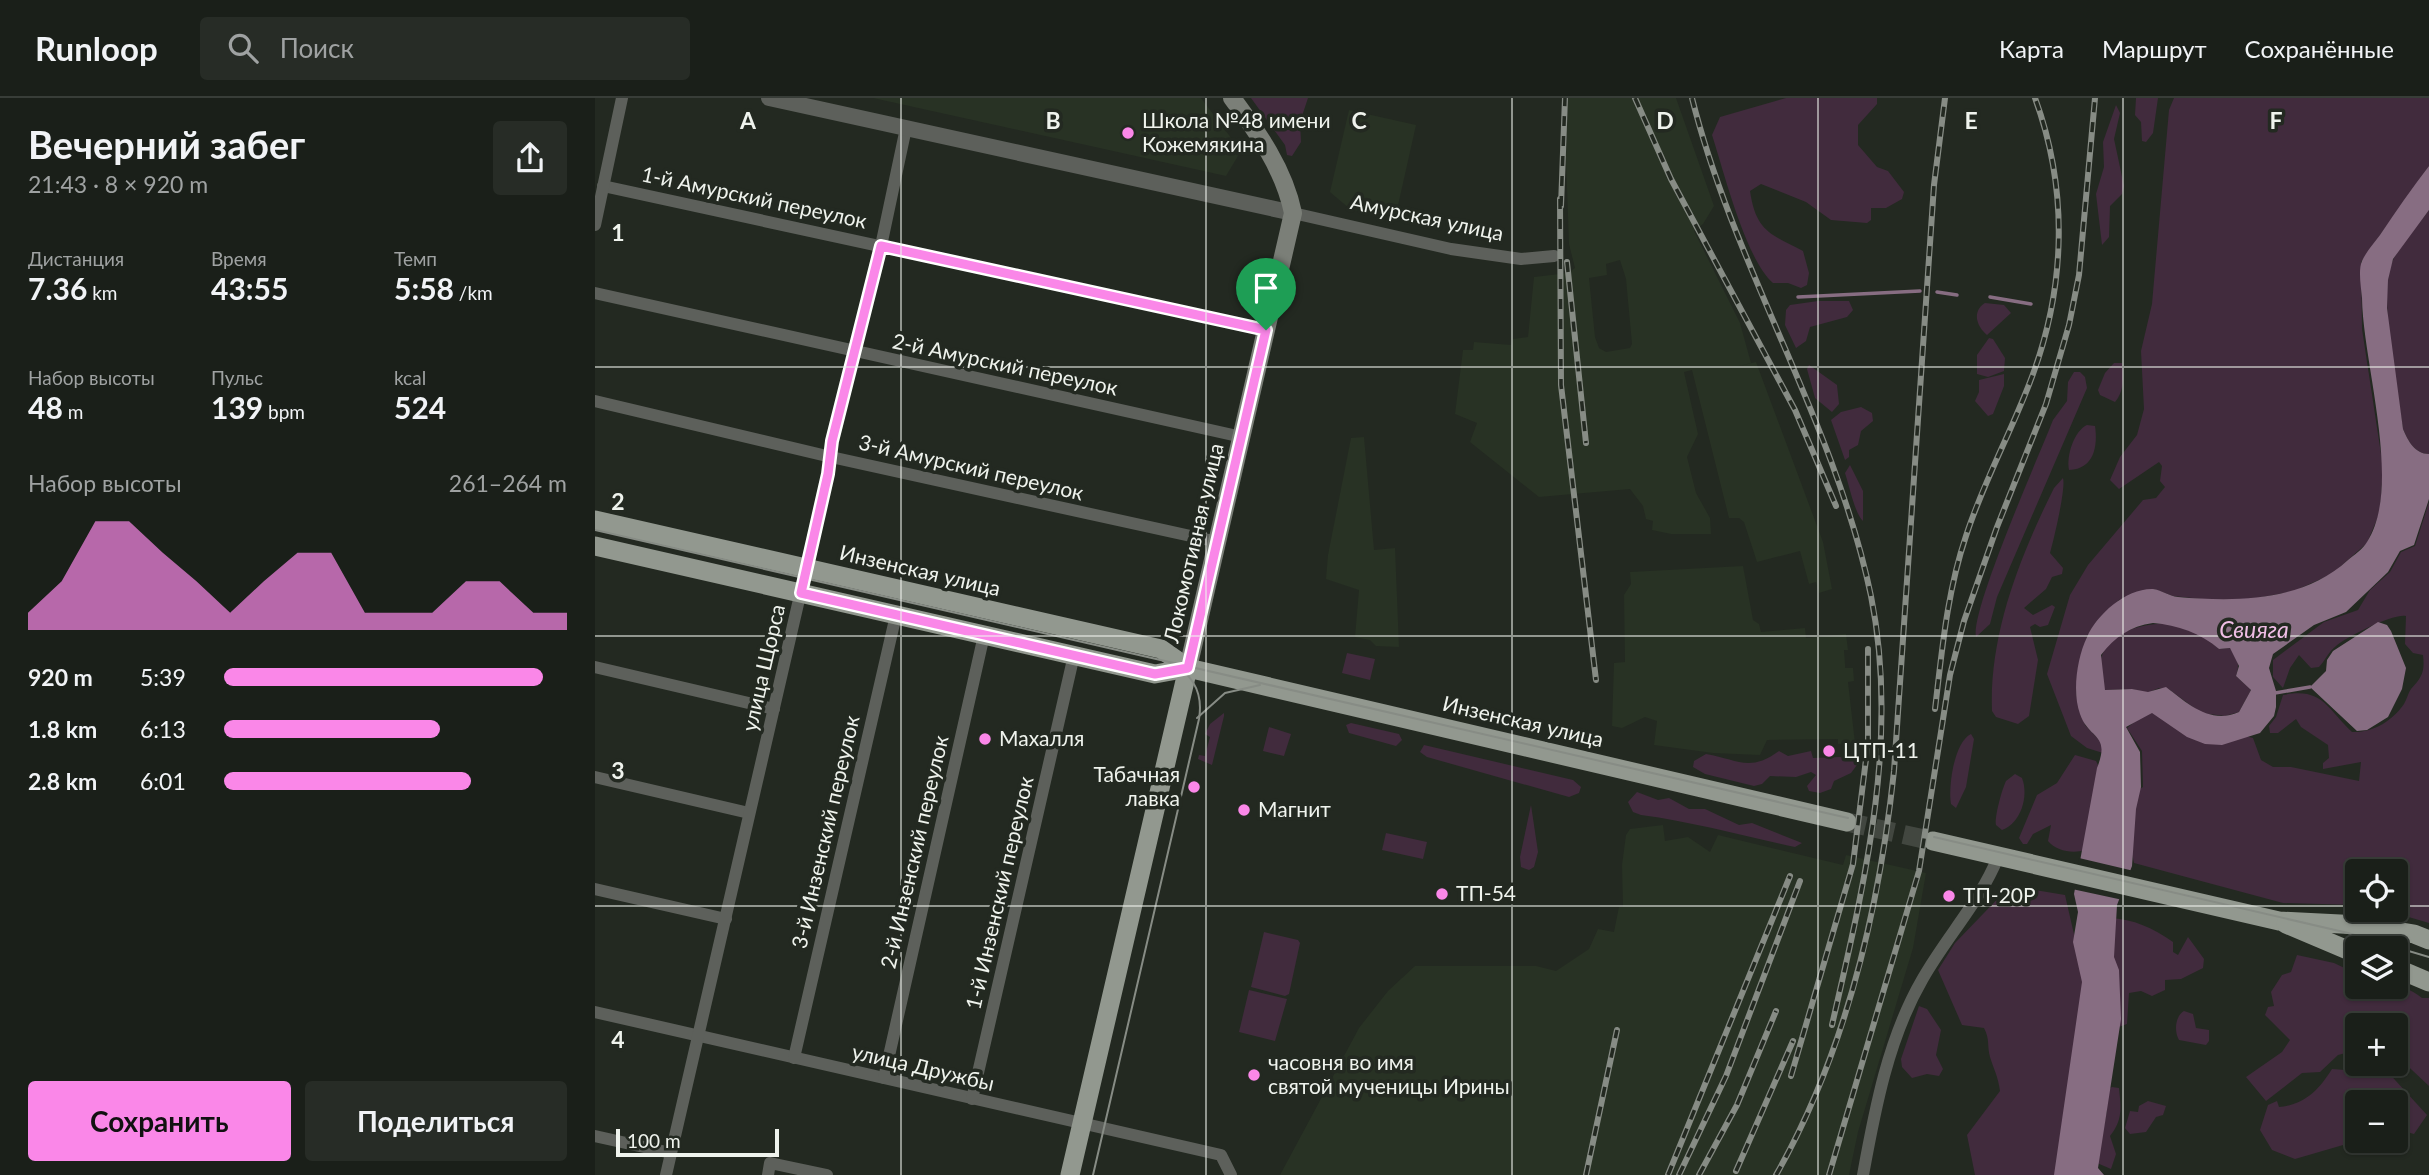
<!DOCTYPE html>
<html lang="ru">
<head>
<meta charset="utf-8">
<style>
  :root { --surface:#1a1f19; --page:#272c26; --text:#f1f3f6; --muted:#9fa2a2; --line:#383d38; --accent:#fa87e8 }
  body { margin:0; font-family:Lato,sans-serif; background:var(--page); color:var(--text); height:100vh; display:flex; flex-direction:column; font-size:26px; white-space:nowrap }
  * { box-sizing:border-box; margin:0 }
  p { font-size:23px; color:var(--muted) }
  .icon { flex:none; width:38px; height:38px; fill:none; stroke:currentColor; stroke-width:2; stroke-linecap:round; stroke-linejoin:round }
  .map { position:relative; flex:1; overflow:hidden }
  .sheet { display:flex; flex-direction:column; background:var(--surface); width:595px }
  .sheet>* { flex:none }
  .tools { position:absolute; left:1750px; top:761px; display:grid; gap:14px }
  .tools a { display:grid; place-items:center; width:63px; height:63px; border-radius:7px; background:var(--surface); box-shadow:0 2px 5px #0004,0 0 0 2px var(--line); font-size:35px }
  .scale { position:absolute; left:21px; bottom:18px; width:163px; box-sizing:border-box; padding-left:7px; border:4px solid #eff3ed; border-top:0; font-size:19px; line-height:24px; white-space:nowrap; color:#eff3ed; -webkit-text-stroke:5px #232921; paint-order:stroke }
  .pin { position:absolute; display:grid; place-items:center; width:60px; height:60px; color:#fff; margin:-72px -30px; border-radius:50% 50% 50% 0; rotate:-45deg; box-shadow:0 0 7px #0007 }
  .pin .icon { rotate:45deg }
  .round { display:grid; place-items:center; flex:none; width:74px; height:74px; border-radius:7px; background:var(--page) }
  .overview { display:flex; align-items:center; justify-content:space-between; height:119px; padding:0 28px }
  h1 { font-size:38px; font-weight:700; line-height:52px }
  .figures { display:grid; grid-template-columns:repeat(3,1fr); gap:10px; height:119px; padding:7px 28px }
  .figures div { display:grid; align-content:center }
  .figures b { font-size:30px; font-weight:700 }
  .figures small { font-size:19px; font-weight:400 }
  .figures p { font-size:19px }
  .chart { height:196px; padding:14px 28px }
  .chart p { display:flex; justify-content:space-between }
  .chart svg { width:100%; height:126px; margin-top:7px; fill:var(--accent); opacity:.7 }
  .cta { display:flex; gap:14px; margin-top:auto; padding:14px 28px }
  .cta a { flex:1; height:80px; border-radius:7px; background:var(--accent); color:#111; font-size:28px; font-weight:700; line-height:80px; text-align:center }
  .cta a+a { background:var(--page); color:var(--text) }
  ul { padding:0 28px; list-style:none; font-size:23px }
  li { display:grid; grid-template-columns:112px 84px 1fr; align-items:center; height:52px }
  li i { height:18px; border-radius:9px; background:var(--accent) }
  header { display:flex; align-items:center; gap:42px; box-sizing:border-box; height:98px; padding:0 35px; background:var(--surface); border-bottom:2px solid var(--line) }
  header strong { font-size:33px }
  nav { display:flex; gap:38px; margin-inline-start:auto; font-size:24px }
  .search { width:490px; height:63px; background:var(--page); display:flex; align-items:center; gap:18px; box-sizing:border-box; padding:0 24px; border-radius:7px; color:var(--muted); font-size:26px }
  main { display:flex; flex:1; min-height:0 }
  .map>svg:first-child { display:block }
  .built { fill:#283224; fill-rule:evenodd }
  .green { fill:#412b3d }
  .water { fill:#876d82; fill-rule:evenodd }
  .pier { fill:#232921 }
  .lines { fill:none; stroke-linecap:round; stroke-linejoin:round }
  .stream { stroke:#876d82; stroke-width:3.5 }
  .primary-tunnel { stroke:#424740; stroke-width:19; stroke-dasharray:19 10; stroke-linecap:butt }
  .minor { stroke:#5d605b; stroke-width:12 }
  .tertiary { stroke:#5d605b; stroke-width:16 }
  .secondary { stroke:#7b7f78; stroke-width:18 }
  .primary { stroke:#92988f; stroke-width:19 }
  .tram { stroke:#878c85; stroke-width:2 }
  .rail-casing { stroke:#878c85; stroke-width:6 }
  .rail { stroke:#232921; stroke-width:3.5; stroke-dasharray:10; stroke-linecap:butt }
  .route-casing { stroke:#fff; stroke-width:14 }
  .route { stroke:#fa87e8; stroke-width:9 }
  .grid { fill:none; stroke:#eff3ed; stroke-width:2; stroke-opacity:0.55 }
  .poi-dot { fill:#fa87e8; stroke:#232921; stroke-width:2.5 }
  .labels { text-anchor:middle; stroke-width:7; stroke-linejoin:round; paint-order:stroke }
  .poi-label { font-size:21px; fill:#eff3ed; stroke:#232921; text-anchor:start }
  .street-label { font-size:21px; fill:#eff3ed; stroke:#232921 }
  .water-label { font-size:23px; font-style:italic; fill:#efbee5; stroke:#232921 }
  .grid-label { font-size:23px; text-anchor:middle; font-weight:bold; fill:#eff3ed; stroke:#232921; stroke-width:7; stroke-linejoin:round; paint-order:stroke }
</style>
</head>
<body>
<header>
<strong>Runloop</strong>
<div class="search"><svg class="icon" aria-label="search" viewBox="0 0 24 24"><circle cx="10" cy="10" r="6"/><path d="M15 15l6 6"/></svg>Поиск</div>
<nav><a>Карта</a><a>Маршрут</a><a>Сохранённые</a></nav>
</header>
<main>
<section class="sheet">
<div class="overview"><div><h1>Вечерний забег</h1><p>21:43 · 8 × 920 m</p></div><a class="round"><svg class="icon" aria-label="share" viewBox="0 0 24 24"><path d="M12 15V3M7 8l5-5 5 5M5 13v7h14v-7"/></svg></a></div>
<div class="figures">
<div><p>Дистанция</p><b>7.36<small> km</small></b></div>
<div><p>Время</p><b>43:55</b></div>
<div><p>Темп</p><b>5:58<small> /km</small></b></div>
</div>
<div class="figures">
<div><p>Набор высоты</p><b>48<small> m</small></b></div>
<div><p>Пульс</p><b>139<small> bpm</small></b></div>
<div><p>kcal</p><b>524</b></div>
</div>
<div class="chart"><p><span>Набор высоты</span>261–264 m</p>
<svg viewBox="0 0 160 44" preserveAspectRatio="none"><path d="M0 44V38L10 27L20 6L30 6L40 17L50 27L60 38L70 27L80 17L90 17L100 38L110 38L120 38L130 27L140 27L150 38L160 38V44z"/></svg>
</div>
<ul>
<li><b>920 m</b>5:39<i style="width:93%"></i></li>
<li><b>1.8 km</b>6:13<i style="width:63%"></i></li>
<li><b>2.8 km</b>6:01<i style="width:72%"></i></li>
</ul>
<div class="cta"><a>Сохранить</a><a>Поделиться</a></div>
</section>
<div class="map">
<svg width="1834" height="1077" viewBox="0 0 1834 1077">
  <rect width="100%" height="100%" fill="#232921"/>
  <g class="built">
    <path d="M278,0H606L646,53L631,78Z"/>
    <path d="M973,0H1081L1119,108L1108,126L1099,133L1145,225L1156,265L1133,271L1161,264L1228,444L1237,491L1224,495L1221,484L1214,486L1205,453L1162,464L1149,424L1144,420H1134L1097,272L1089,274L1103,336L1092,359L1101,395L1115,420L1116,436H1076L1057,432L1058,423L1051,421L1048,408L1035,391L944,399L875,344L882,325L860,316L868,252H878L879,244L916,247L918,241L933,239L939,179L973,175L980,170L974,146L971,61ZM1025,162L1031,181L1037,246L1035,250L1011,254L1004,250L1000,239L994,180L1012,177L1011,166Z"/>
    <path d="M754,12L821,27L800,121L755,111L735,94Z"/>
    <path d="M769,339L779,452L800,450L804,549L781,548L775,542L760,539L764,492L731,481L733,457L756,340Z"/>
    <path d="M1148,468L1158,522L1164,526L1166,534L1210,530L1211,540L1251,536L1253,552H1249L1250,566V570H1258L1259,583L1253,584L1260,645L1243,646V641L1172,642L1165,657L1118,655L1059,647L1062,623L1050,619L1027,630L1017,628L1019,565L1030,564L1029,497L1036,486L1035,474Z"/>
    <path d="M1068,727L1070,743L1093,739L1115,754L1123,737L1248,767L1251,757L1331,775L1318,850L1263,1034L1254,1077H685L764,930L793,893L820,868H941L961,873L994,851L1003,831L1019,834L1024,809H1028L1027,767L1031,737L1035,731Z"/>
  </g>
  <g class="green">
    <path d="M656,0H713L705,24L706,44L697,58L692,57L690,47Z"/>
    <path d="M1191,0H1282V6L1263,27V47L1282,69L1293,73L1309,94L1307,101L1291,110H1276V122L1272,125L1236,122L1211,104L1166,86L1155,93C1161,133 1175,136 1208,153L1214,175L1212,187L1206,190L1193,185H1178C1151,162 1129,74 1117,37L1125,19Z"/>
    <path d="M1541,0H1563L1558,35L1551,44L1547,43L1546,24L1540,17Z"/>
    <path d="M1579,0H1834V68L1766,164L1767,231L1788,369L1785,414L1772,445L1737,476L1699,493L1657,501L1617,502L1578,498L1559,491L1524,502L1492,538L1484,567L1481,596L1490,627L1507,645L1508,655L1492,650L1476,638L1452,576L1475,497L1493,467L1548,402L1561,400L1570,389L1565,383L1567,368L1564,364L1524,391L1515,382L1525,359L1542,337L1549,311L1546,253L1557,206L1574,12Z"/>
    <path d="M1521,7L1525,15L1519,41L1529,88L1527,96L1515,108L1514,139L1507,147L1501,96L1509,69L1508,44Z"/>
    <path d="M1834,112V356C1820,356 1813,343 1808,331C1803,291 1781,193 1799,160C1808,143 1823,127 1834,112Z"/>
    <path d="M1223,203H1254L1258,212L1252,219L1215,229L1211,243L1201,250L1190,227L1191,212L1195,207Z"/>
    <path d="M1390,205L1409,207L1416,215L1392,237C1381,228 1377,213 1390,205Z"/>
    <path d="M1394,240L1398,241L1410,260L1409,273L1393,279L1382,276V257Z"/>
    <path d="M1519,265H1527C1529,278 1529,294 1520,304L1505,297L1503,292L1510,275Z"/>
    <path d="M1214,267L1242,287L1244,306L1237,314L1220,300L1212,271Z"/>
    <path d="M1479,274H1485L1490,279L1492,290L1402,499L1395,526L1381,539C1375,513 1444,358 1458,322L1472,303L1473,284Z"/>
    <path d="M1409,276V288L1398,316L1393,318L1380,303L1384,294V282Z"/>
    <path d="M1266,309L1277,315L1278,323L1266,333L1263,347L1254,352V359L1250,362L1236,322L1246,314Z"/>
    <path d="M1492,327L1500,328C1503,348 1499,371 1474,372C1471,358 1479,333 1492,327Z"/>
    <path d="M1255,367L1268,393V423C1260,416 1254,387 1250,375Z"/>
    <path d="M1468,380C1471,390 1459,441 1455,455L1468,470L1467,476L1457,479L1451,491L1429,510L1438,517L1457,507L1460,509L1453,527L1445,529L1440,526L1435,529L1443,562L1434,618L1423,626L1401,619L1397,613C1394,536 1425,458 1459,390Z"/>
    <path d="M1834,404V825L1790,812H1801V774H1762V807L1688,805L1539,765L1537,756L1541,693L1548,689L1547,653L1532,630L1554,612L1658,640L1666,662L1678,669H1696L1764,683L1766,664L1728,671V665L1734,660L1733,647L1706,629L1701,621L1683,635H1675L1674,628L1681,619L1688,597C1728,589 1732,611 1757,634C1778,635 1797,623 1809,606C1812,601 1813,595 1816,591C1827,579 1830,574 1828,557L1818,555L1810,546L1811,518C1799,515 1751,539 1741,548C1733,554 1730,563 1724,569L1716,570L1704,557L1695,570L1688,590L1678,579V562L1729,524L1763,512L1775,492L1795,474L1806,454L1820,448Z"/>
    <path d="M1575,526L1608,537L1624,551L1635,550C1643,560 1645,566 1641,578L1656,592L1644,614L1630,618L1606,615L1575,592L1564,590L1552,595L1537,591L1510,592C1490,544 1535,524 1575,526Z"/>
    <path d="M752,555L780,561L775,582L747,575Z"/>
    <path d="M629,615V618L617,667L603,661L604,657L610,658L615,639L610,636L615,626Z"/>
    <path d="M756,625L804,636L807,642L801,648L754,635L751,627Z"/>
    <path d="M674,629L696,636L689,658L668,653Z"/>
    <path d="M1376,636L1379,641L1371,689L1361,710L1356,706C1353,689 1359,644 1376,636Z"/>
    <path d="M829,647L978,682L986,689L984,695L974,699L832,659L825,654Z"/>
    <path d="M1184,653L1193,658L1216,653L1218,660L1245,659L1259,662L1262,667L1256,675L1239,683L1236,691L1225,695L1214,693L1212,688L1221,677L1216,674L1201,679L1175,678L1167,686L1159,688L1110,676L1098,669L1099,663L1111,656C1142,661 1154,675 1184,653Z"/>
    <path d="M1480,657L1501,663L1504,669L1490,752C1478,756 1461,753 1453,743L1456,727L1438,736L1432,746H1428L1424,740L1442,697L1462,685Z"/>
    <path d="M1420,676L1427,680C1434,698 1426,725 1407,732L1401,727C1399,720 1407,691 1411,683Z"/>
    <path d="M1042,694L1063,702L1074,700L1094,711H1110L1144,727L1157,725L1207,745L1200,749C1148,738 1099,724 1046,717L1038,714L1033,704Z"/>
    <path d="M936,707L943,754L939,769L934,772L926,769L925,759Z"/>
    <path d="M791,735L832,744L828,761L787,752Z"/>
    <path d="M1415,788L1470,797L1489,880L1462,1077H1380L1372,1037L1405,993C1403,978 1399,972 1395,959C1392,948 1395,941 1389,930L1367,927L1343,872L1360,845Z"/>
    <path d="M1514,820C1539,821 1558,830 1578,844V854L1583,857L1593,839L1609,861L1608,870L1586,881L1570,882V892L1557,898L1546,893L1534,895L1532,926L1521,930Z"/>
    <path d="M669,834L703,842L705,845L694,896L690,898L656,889Z"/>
    <path d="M1702,857L1739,865L1762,876V889C1788,889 1807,883 1827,900H1834V988L1801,957V928H1762V952L1743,957L1725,974L1707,975L1671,1003L1651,979L1687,954L1695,942L1670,917L1673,909L1679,908L1676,894L1687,877L1696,874Z"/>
    <path d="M654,892L692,901L680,943L644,934Z"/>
    <path d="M1324,908L1332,911L1346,932L1341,957L1348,971L1344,978L1332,976L1317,980L1307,969L1306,961Z"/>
    <path d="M1589,913L1598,916L1601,930L1614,932V943L1611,947L1584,942C1579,934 1580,918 1589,913Z"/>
    <path d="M1779,969L1790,971L1832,1017L1819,1036L1801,1031V1004H1762V1036L1748,1047L1700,1061L1677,1052L1665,1032L1673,1007L1682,1003L1684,1009C1709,1007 1724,992 1737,971L1763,973Z"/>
    <path d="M1517,989L1524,990C1526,1010 1528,1022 1515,1038L1521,1056L1516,1071L1502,1065L1512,1012L1509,994Z"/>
    <path d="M1553,1003L1571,1008L1568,1017L1561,1019L1551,1034L1535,1036L1530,1030L1535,1013L1543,1014L1544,1008Z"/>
  </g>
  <g class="water">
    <path d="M1834,68V112L1798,161L1793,182L1792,210L1808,331C1813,343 1820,356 1834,356V401L1819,447L1805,453L1793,474L1751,514L1719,527L1678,556L1674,570L1681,593V609L1679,618L1665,635L1627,647L1610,646L1592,639L1557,615L1531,629L1545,654L1546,689L1541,711L1537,768L1522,807L1519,859L1524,872L1526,921L1503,1070L1509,1077H1459L1487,884L1478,844L1483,814L1479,796L1502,670C1516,635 1494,642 1485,616C1477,594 1482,560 1492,539C1502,516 1532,490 1558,491C1566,492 1574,498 1583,499C1641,504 1707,504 1753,462C1759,457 1768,451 1772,444C1808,388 1768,267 1767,200C1766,189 1763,172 1767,163C1771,154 1779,145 1785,137C1801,113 1817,90 1834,68ZM1558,525C1583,527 1605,535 1624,551L1635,550L1644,568L1641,578L1656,592L1644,614C1615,627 1592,605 1571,589L1553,594L1537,591L1510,592L1506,557C1520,539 1535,528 1558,525Z"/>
    <path d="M1783,524L1792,527L1796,533L1811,570L1807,591L1793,619L1772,632L1762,633L1715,589L1731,573L1732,562L1738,553Z"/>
  </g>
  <path class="pier" d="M1484,760L1539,773L1528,802L1477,791Z"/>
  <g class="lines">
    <g class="stream">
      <path d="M1342,194L1362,197"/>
      <path d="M1203,199L1325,193"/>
      <path d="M1395,199L1436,206"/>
      <path d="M1680,595L1715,589"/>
    </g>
    <path class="primary-tunnel" d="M1252,724L1338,743"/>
    <g class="minor">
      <path d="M8,88L671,232"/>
      <path d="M698,115L856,151L926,161L959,158"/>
      <path d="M0,127L27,0"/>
      <path d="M0,195L647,339"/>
      <path d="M0,303L236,359L623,444"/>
      <path d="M0,569L179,611"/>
      <path d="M0,679L154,715"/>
      <path d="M0,791L131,821"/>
      <path d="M0,914L626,1057L636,1077"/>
      <path d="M199,960L301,517"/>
      <path d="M289,980L389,537"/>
      <path d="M377,1001L479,557"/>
      <path d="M0,1038L76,1055"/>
      <path d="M71,1077L233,376L237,343L286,148L311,30"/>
      <path d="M173,1077L175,1065L232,1077"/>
      <path d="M1268,1077C1280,1011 1293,941 1327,882C1351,839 1385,804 1403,759"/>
    </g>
    <path class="tertiary" d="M174,0L698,115"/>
    <path class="secondary" d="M593,570L698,115C689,71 663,35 637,0"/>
    <g class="primary">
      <path d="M0,422L566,551L593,570L1252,724"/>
      <path d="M0,448L560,576L593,570"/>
      <path d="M1338,743L1684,823L1765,827L1819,836L1834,842"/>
      <path d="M1691,826L1762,856"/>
      <path d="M1801,870L1834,884"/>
      <path d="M475,1077L593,570"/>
    </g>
    <g class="tram">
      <path d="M0,432L1253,720"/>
      <path d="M602,620L630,595L665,587"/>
      <path d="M1339,739L1753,835L1834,859"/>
      <path d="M498,1077L604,621C608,597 599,578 578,566"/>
    </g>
    <defs>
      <g id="rail">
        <path d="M1040,0L1076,81L1200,312L1241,408"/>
        <path d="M1097,0C1140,172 1240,324 1276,498C1305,642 1269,787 1237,927"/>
        <path d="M965,101L966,287L1001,582"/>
        <path d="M966,108L970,0"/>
        <path d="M972,164L991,345"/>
        <path d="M1340,611C1347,553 1352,494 1371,438C1389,382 1418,331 1438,276C1471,186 1473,90 1440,0"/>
        <path d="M1196,978L1258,766L1273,645V551"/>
        <path d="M1141,1073L1198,943"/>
        <path d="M991,1077L1022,932"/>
        <path d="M1073,1077L1195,778"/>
        <path d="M1084,1077L1131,978L1205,783"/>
        <path d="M1104,1077L1142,1007L1181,913"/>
        <path d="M1181,1077C1251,954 1284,813 1299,673L1339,87L1350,0"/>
        <path d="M1234,1077L1324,773L1355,577L1369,523L1402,429L1451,306L1474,227L1484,177L1500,0"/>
      </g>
    </defs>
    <use href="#rail" class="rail-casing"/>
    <use href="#rail" class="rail"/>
  </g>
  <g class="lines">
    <defs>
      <path id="route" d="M286,148L671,232L593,570L560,576L206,495L233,376L237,343Z"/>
    </defs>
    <use href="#route" class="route-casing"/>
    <use href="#route" class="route"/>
  </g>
  <path class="grid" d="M306,0V1077M611,0V1077M917,0V1077M1223,0V1077M1528,0V1077M0,269H1834M0,538H1834M0,808H1762M1801,808H1834"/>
  <g class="poi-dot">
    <circle cx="533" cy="35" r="7"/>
    <circle cx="390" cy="641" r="7"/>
    <circle cx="1234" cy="653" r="7"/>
    <circle cx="599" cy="689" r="7"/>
    <circle cx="649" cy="712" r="7"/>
    <circle cx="847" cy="796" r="7"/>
    <circle cx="1354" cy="798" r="7"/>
    <circle cx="659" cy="977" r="7"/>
  </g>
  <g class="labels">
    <g class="poi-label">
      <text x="547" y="30">Школа №48 имени<tspan x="547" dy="24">Кожемякина</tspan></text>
      <text x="404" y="648">Махалля</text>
      <text x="1248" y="660">ЦТП-11</text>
      <text x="585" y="684" text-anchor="end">Табачная<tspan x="585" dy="24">лавка</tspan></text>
      <text x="663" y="719">Магнит</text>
      <text x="861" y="803">ТП-54</text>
      <text x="1368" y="805">ТП-20Р</text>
      <text x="673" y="972">часовня во имя<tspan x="673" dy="24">святой мученицы Ирины</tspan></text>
    </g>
    <g class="street-label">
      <text transform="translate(159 100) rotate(12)" y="7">1-й Амурский переулок</text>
      <text transform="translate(832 120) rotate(12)" y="7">Амурская улица</text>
      <text transform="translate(410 267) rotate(12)" y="7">2-й Амурский переулок</text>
      <text transform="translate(376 370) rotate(13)" y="7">3-й Амурский переулок</text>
      <text transform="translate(599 445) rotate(-77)" y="7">Локомотивная улица</text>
      <text transform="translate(325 473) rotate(13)" y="7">Инзенская улица</text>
      <text transform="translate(169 570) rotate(-77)" y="7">улица Щорса</text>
      <text transform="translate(928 624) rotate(13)" y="7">Инзенская улица</text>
      <text transform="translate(231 734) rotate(-77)" y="7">3-й Инзенский переулок</text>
      <text transform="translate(320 754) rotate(-77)" y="7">2-й Инзенский переулок</text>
      <text transform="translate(405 795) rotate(-77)" y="7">1-й Инзенский переулок</text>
      <text transform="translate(328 970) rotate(13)" y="7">улица Дружбы</text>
    </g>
    <g class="water-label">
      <text x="1659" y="540">Свияга</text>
    </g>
  </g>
  <g class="grid-label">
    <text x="153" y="31">A</text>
    <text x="458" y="31">B</text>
    <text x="764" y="31">C</text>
    <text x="1070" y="31">D</text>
    <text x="1376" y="31">E</text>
    <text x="1681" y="31">F</text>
    <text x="23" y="143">1</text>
    <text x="23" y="412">2</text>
    <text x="23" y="681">3</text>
    <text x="23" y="950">4</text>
  </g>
</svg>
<div class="tools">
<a><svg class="icon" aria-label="locate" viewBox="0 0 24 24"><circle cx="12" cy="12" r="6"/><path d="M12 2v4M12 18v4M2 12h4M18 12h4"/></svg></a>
<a><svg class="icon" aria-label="layers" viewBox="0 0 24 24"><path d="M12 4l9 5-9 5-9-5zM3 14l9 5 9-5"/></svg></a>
<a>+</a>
<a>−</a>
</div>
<div class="scale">100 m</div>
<div class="pin" style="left:671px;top:232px;background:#1e9e55"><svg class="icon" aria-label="arrive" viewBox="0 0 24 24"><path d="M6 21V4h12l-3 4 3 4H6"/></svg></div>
</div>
</main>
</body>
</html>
